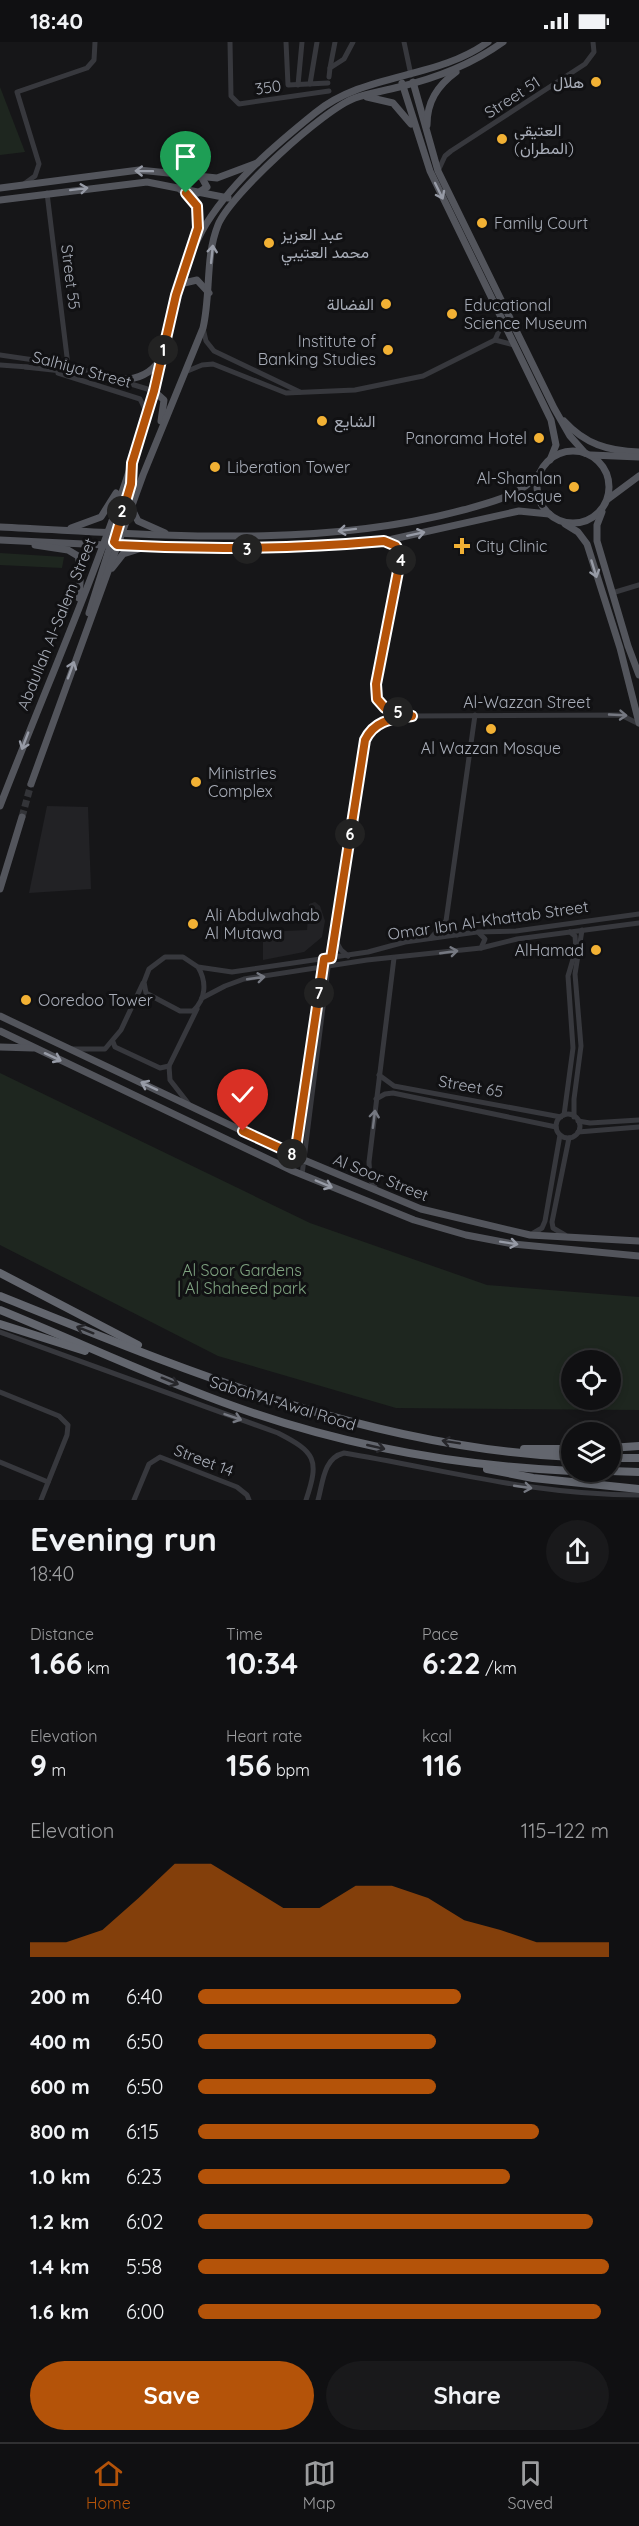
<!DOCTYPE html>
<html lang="en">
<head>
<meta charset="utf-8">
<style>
  :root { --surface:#101012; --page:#19191b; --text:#f1f3f6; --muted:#9c9d9f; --line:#303032; --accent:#b45309 }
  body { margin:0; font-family:Quicksand,Vazirmatn,sans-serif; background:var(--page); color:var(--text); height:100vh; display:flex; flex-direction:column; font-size:22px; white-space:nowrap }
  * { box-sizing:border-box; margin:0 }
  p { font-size:20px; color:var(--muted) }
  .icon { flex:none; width:33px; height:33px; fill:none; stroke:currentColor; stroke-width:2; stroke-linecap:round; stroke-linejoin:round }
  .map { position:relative; height:1458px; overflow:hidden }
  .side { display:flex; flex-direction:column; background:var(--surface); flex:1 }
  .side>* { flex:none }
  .buttons { position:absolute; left:561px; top:1308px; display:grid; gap:12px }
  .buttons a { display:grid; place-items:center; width:60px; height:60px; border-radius:50%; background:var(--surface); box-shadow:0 3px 9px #0003,0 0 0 2px var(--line); font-size:30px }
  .pin { position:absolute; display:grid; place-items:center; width:51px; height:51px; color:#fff; margin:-62px -26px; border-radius:50% 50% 50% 0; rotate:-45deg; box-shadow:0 0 6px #0007 }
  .pin .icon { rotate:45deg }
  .km { position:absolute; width:30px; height:30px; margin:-15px; border-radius:50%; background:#222; color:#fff; font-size:16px; line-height:30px; text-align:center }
  .round { display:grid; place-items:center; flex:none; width:63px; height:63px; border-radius:32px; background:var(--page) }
  .summary { display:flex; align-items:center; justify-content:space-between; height:102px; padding:0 30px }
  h1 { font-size:33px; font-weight:800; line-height:45px }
  .figures { display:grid; grid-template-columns:repeat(3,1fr); gap:9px; height:102px; padding:6px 30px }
  .figures div { display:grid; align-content:center }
  .figures b { font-size:30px; font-weight:800 }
  .figures small { font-size:16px; font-weight:400 }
  .figures p { font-size:16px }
  .chart { height:168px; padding:12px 30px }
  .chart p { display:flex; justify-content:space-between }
  .chart svg { width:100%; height:108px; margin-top:6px; fill:var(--accent); opacity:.7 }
  .cta { display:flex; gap:12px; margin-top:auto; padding:12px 30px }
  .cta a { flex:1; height:69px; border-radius:36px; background:var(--accent); color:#fff; font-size:24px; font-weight:800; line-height:69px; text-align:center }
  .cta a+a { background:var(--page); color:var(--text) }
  ul { padding:0 30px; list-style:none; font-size:20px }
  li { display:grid; grid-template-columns:96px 72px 1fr; align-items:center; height:45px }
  li i { height:15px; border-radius:8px; background:var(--accent) }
  .status { display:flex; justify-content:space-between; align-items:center; height:42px; padding:0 30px; background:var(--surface); direction:ltr }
  .status svg { height:16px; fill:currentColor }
  .dock { display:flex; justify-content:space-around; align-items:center; height:84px; border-top:2px solid var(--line); background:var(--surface); font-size:16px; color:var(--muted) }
  .dock a { display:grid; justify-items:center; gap:3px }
  .dock .current { color:var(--accent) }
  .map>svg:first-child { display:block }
  .built { fill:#222225 }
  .green { fill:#1e261f; fill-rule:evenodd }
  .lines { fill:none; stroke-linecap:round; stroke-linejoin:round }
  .major-tunnel { stroke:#333438; stroke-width:7; stroke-dasharray:7 3.5; stroke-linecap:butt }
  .minor { stroke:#37383d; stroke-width:5 }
  .major { stroke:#53555c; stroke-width:7 }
  .highway { stroke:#63666e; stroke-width:8 }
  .oneway { stroke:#979ba6 }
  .oneway2 { stroke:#757881 }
  .oneway3 { stroke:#26262a }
  .route-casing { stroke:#fff; stroke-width:12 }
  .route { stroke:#b45309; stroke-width:8 }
  .poi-dot { fill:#f2b134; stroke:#111113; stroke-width:2 }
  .labels { text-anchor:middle; stroke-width:6; stroke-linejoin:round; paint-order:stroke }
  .poi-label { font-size:16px; fill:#a8adb8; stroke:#111113; text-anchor:start }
  .street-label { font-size:16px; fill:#a8adb8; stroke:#111113 }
  .park-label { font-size:16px; fill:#7fa381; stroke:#111113 }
</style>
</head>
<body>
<div class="status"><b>18:40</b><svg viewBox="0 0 49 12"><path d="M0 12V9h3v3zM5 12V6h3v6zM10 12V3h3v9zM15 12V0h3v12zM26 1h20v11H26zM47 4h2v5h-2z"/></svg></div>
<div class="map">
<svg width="639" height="1458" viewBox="0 0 639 1458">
  <rect width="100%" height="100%" fill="#161618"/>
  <g class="built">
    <path d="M47,764L88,765L91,847L29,851Z"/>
    <path d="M315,860L320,864L325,879L322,895L304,910L263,918V890L307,888L309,862Z"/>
  </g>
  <g class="green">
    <path d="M0,45L25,110L0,113Z"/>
    <path d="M0,511L64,515L62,526L0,523Z"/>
    <path d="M0,1031L310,1181L487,1243L639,1255V1368L396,1366L218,1314L0,1203ZM572,1318H610V1358H572Z"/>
  </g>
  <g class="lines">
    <path class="major-tunnel" d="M22,775L31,742"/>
    <g class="minor">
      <path d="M230,0L231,54L239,62L329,49"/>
      <path d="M286,0L288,43L328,41"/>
      <path d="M404,0L411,33"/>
      <path d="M330,26L335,0"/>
      <path d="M329,35L330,26L344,17L353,0"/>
      <path d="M310,42L317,0"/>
      <path d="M298,43L302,0"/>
      <path d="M438,129L445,114L451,109L585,22L594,10L593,0"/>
      <path d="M24,142L35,134L39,122L17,50L87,26L94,18L95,0"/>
      <path d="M203,286L206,299L214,309L300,350"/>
      <path d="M495,298L514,303"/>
      <path d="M0,313L68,323L154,349"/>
      <path d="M0,323L28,325"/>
      <path d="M25,325L62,329L68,323L47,151"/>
      <path d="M185,330L202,323L213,322L286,351L355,348L423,334L495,298L503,280"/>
      <path d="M58,331L140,357L147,371"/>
      <path d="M385,500L396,504L401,514L376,642L377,657L385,666L410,673"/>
      <path d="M612,551L639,543"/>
      <path d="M446,879L450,890L457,893"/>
      <path d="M479,891L485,897L481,906"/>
      <path d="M333,894L341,908L348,914"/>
      <path d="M431,896L446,879L475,673"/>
      <path d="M198,925C207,940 206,957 193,969H180L146,951L144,940L149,927L165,915H183L198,925L232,930L368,910L405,900L477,890L516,889L639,872"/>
      <path d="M202,956L225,944L244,937L367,918L481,906L517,897L639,881"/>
      <path d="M113,1000L115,1005L160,1026L169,1024"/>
      <path d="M72,1007H105L121,988L143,941"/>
      <path d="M379,1033L394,1044L561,1075"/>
      <path d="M376,1057L385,1052L393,1051L556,1085"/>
      <path d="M188,1061L170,1038L169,1024L197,967"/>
      <circle cx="568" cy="1084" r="12"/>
      <path d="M564,1073L573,1006L568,934L576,907L575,894L570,890"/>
      <path d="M574,1075V1057L581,1004L575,932L582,888"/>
      <path d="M578,1079L590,1081L639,1078"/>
      <path d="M578,1090L639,1085"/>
      <path d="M293,1129L323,925"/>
      <path d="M302,1133L332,893L365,698C375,678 392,677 412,674L621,673L639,682"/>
      <path d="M376,1147L370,1137L369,1120L394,916"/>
      <path d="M530,1193L542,1186L545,1179L560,1093"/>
      <path d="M565,1193L553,1186L552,1180L569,1096"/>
      <path d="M0,1290L278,1391C315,1410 320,1417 306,1458"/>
      <path d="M0,1350L59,1374L68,1383L67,1393L41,1458"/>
      <path d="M0,1420L48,1440"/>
      <path d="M134,1458L149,1422L160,1415L237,1445L247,1453L249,1458"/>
      <path d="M318,1458C323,1441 323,1416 344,1411C446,1428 534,1453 639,1453"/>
    </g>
    <g class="major">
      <path d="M413,40L438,129L554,366L570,394L585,411"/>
      <path d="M402,41L430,129L551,378L556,403L550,418"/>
      <path d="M367,55L393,61L411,82"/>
      <path d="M427,83C427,60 437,44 456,30"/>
      <path d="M0,146L139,128L217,136L257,121"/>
      <path d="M181,148C200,160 201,175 196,195"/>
      <path d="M198,151L207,145L202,136"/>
      <path d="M0,158L147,140L228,156"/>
      <path d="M180,242L197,238L209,251"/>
      <path d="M115,337C134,339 149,334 160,318"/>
      <path d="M154,349L164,358L161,379"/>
      <path d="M564,379C585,402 608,409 639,410"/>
      <circle cx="573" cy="445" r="36"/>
      <path d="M591,413L639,415"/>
      <path d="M608,457L639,434"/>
      <path d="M131,465L138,479L165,491"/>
      <path d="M602,470L597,483V499L628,604L639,633"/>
      <path d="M565,482L578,490L587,502L620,606L639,681"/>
      <path d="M0,485C153,492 313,508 463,468C492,460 520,454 540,431"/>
      <path d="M71,486L101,475L116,451"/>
      <path d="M114,493L131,442L132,423"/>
      <path d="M0,498L189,507H265L384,499L519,469L549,472"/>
      <path d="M35,503L68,508L78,514L81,526L79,556"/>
      <path d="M112,526L123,512L139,507"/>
      <path d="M89,571L112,498L107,490"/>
      <path d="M31,742L143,433L203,286C211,252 205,215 218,183C230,153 324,67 355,56C369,51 384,49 399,45C437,36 471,23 503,0"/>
      <path d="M0,764C45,647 97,531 135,411C145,381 154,349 161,318C171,274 180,229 202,189C228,143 274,104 315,71C365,30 436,38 488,0"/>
      <path d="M0,847L22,775"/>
      <path d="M0,974L304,1118L421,1167L530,1193L639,1199"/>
      <path d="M0,989L293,1129L414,1178L466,1193L513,1202L639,1214"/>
      <path d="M0,1005L33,1006"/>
    </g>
    <g class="highway">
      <path d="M0,1231L138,1303"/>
      <path d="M0,1254C187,1329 367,1405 572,1415"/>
      <path d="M0,1268C79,1300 156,1337 236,1365C345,1404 457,1424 572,1429"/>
      <path d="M0,1282L85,1309"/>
      <path d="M610,1406L639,1404"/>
      <path d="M524,1407H572"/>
      <path d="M610,1416H639"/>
      <path d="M487,1427L533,1436L639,1447"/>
      <path d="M610,1429L639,1430"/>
    </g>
  </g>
  <defs><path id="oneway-shaft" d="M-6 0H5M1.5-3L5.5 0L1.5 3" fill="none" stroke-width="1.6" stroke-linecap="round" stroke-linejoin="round" transform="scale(1.5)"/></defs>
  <g class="oneway">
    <use href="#oneway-shaft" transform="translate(144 129) rotate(-179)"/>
    <use href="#oneway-shaft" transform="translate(79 147) rotate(-7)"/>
    <use href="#oneway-shaft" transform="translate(439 149) rotate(64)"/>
    <use href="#oneway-shaft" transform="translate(212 212) rotate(-84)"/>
    <use href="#oneway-shaft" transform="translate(347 488) rotate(173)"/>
    <use href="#oneway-shaft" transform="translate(416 492) rotate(-12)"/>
    <use href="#oneway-shaft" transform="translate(594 527) rotate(73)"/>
    <use href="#oneway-shaft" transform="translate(71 628) rotate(-70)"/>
    <use href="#oneway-shaft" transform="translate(25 699) rotate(111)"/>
    <use href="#oneway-shaft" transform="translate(53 1015) rotate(25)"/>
    <use href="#oneway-shaft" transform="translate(149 1044) rotate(-155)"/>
    <use href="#oneway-shaft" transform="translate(324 1142) rotate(23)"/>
    <use href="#oneway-shaft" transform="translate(509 1201) rotate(9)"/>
  </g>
  <g class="oneway2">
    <use href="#oneway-shaft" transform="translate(618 673) rotate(3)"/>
    <use href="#oneway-shaft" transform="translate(449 910) rotate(-8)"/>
    <use href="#oneway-shaft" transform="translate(256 936) rotate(-8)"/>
    <use href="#oneway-shaft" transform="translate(374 1077) rotate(-83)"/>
    <use href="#oneway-shaft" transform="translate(233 1375) rotate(19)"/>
    <use href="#oneway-shaft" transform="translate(523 1445) rotate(8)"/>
  </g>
  <g class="oneway3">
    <use href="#oneway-shaft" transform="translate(85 1288) rotate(-158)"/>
    <use href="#oneway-shaft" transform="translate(170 1339) rotate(22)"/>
    <use href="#oneway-shaft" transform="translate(451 1400) rotate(-171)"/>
    <use href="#oneway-shaft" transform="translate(376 1405) rotate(13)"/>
  </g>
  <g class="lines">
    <defs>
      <path id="route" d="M186,151L197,164L198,186L176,253L154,349L132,421L131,442L114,500L117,503C207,508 294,507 384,499L396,504L401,514L376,642L377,657L385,666L412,674C392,677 375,678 365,698L331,916L324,917L295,1113L243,1089"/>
    </defs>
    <use href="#route" class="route-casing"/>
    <use href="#route" class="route"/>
  </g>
  <g class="poi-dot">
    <circle cx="596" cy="40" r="6"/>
    <circle cx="502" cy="97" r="6"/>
    <circle cx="482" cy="181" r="6"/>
    <circle cx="269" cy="201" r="6"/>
    <circle cx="386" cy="262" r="6"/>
    <circle cx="452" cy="272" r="6"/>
    <circle cx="388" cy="308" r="6"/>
    <circle cx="322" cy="379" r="6"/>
    <circle cx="539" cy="396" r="6"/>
    <circle cx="215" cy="425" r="6"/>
    <circle cx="574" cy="445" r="6"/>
    <path d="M459 495h6v6h6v6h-6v6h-6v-6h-6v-6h6z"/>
    <circle cx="491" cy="687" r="6"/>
    <circle cx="196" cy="740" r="6"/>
    <circle cx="193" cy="882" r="6"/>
    <circle cx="596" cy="908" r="6"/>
    <circle cx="26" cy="958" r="6"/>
  </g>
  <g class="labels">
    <g class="poi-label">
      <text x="584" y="46" text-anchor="end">هلال</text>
      <text x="514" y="94">العتيقي<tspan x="514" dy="18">(المطران)</tspan></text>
      <text x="494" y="187">Family Court</text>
      <text x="281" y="198">عبد العزيز<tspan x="281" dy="18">محمد العتيبي</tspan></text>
      <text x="374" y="268" text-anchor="end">الفضالة</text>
      <text x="464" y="269">Educational<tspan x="464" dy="18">Science Museum</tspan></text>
      <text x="376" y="305" text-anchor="end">Institute of<tspan x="376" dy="18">Banking Studies</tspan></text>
      <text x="334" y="385">الشايع</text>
      <text x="527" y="402" text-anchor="end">Panorama Hotel</text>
      <text x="227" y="431">Liberation Tower</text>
      <text x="562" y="442" text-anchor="end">Al-Shamlan<tspan x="562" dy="18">Mosque</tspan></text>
      <text x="476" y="510">City Clinic</text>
      <text x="491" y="712" text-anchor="middle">Al Wazzan Mosque</text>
      <text x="208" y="737">Ministries<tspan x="208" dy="18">Complex</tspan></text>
      <text x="205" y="879">Ali Abdulwahab<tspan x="205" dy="18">Al Mutawa</tspan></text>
      <text x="584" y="914" text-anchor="end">AlHamad</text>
      <text x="38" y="964">Ooredoo Tower</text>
    </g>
    <g class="street-label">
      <text transform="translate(268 45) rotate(-8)" y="6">350</text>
      <text transform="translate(512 55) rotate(-33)" y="6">Street 51</text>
      <text transform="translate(71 235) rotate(83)" y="6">Street 55</text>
      <text transform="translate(82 327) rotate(15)" y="6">Salhiya Street</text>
      <text transform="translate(56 582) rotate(-68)" y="6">Abdullah Al-Salem Street</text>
      <text x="527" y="666">Al-Wazzan Street</text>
      <text transform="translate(488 878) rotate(-8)" y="6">Omar Ibn Al-Khattab Street</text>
      <text transform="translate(471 1044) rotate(10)" y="6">Street 65</text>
      <text transform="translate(381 1135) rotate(22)" y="6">Al Soor Street</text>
      <text transform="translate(283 1361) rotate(17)" y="6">Sabah Al-Awal Road</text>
      <text transform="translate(204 1418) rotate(21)" y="6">Street 14</text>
    </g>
    <g class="park-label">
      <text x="242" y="1234">Al Soor Gardens<tspan x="242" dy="18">| Al Shaheed park</tspan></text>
    </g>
  </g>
</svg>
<div class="buttons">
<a><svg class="icon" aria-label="locate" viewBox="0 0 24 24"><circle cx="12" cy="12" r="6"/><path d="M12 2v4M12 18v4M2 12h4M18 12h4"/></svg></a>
<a><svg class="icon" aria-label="layers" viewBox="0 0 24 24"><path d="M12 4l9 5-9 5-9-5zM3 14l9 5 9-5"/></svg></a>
</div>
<div class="pin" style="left:186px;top:151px;background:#1e9e55"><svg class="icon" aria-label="arrive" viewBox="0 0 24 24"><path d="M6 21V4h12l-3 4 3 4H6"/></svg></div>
<div class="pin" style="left:243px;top:1089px;background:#d93025"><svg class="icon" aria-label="check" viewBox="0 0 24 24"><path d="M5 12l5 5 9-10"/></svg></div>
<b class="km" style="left:163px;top:308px">1</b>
<b class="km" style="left:122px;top:469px">2</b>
<b class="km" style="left:247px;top:507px">3</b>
<b class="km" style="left:401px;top:518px">4</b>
<b class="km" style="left:398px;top:670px">5</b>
<b class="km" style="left:350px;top:792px">6</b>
<b class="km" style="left:319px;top:951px">7</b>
<b class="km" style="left:292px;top:1112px">8</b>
</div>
<section class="side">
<div class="summary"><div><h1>Evening run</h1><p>18:40</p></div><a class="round"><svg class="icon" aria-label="share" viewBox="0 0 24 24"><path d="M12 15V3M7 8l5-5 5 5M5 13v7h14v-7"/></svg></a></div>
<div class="figures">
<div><p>Distance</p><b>1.66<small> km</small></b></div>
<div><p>Time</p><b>10:34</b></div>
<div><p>Pace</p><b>6:22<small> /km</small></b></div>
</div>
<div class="figures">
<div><p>Elevation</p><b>9<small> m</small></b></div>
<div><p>Heart rate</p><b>156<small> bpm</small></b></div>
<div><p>kcal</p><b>116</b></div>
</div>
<div class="chart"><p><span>Elevation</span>115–122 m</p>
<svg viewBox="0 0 160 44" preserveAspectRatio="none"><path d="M0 44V38L10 38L20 33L30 20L40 6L50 6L60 15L70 24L80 24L90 15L100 15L110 20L120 29L130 33L140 38L150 38L160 38V44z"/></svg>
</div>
<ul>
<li><b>200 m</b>6:40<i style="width:64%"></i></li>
<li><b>400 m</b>6:50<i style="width:58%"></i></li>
<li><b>600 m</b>6:50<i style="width:58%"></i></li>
<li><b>800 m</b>6:15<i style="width:83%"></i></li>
<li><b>1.0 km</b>6:23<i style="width:76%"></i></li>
<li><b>1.2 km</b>6:02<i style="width:96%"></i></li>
<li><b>1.4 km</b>5:58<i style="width:100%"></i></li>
<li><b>1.6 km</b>6:00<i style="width:98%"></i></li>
</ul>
<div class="cta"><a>Save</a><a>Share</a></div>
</section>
<nav class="dock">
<a class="current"><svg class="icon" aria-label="home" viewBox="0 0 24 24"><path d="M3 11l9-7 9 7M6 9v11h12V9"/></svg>Home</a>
<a><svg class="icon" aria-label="map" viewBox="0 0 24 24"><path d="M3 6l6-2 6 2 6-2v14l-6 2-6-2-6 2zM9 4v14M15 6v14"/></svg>Map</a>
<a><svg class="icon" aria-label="saved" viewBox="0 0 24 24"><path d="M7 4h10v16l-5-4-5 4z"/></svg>Saved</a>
</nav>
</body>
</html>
